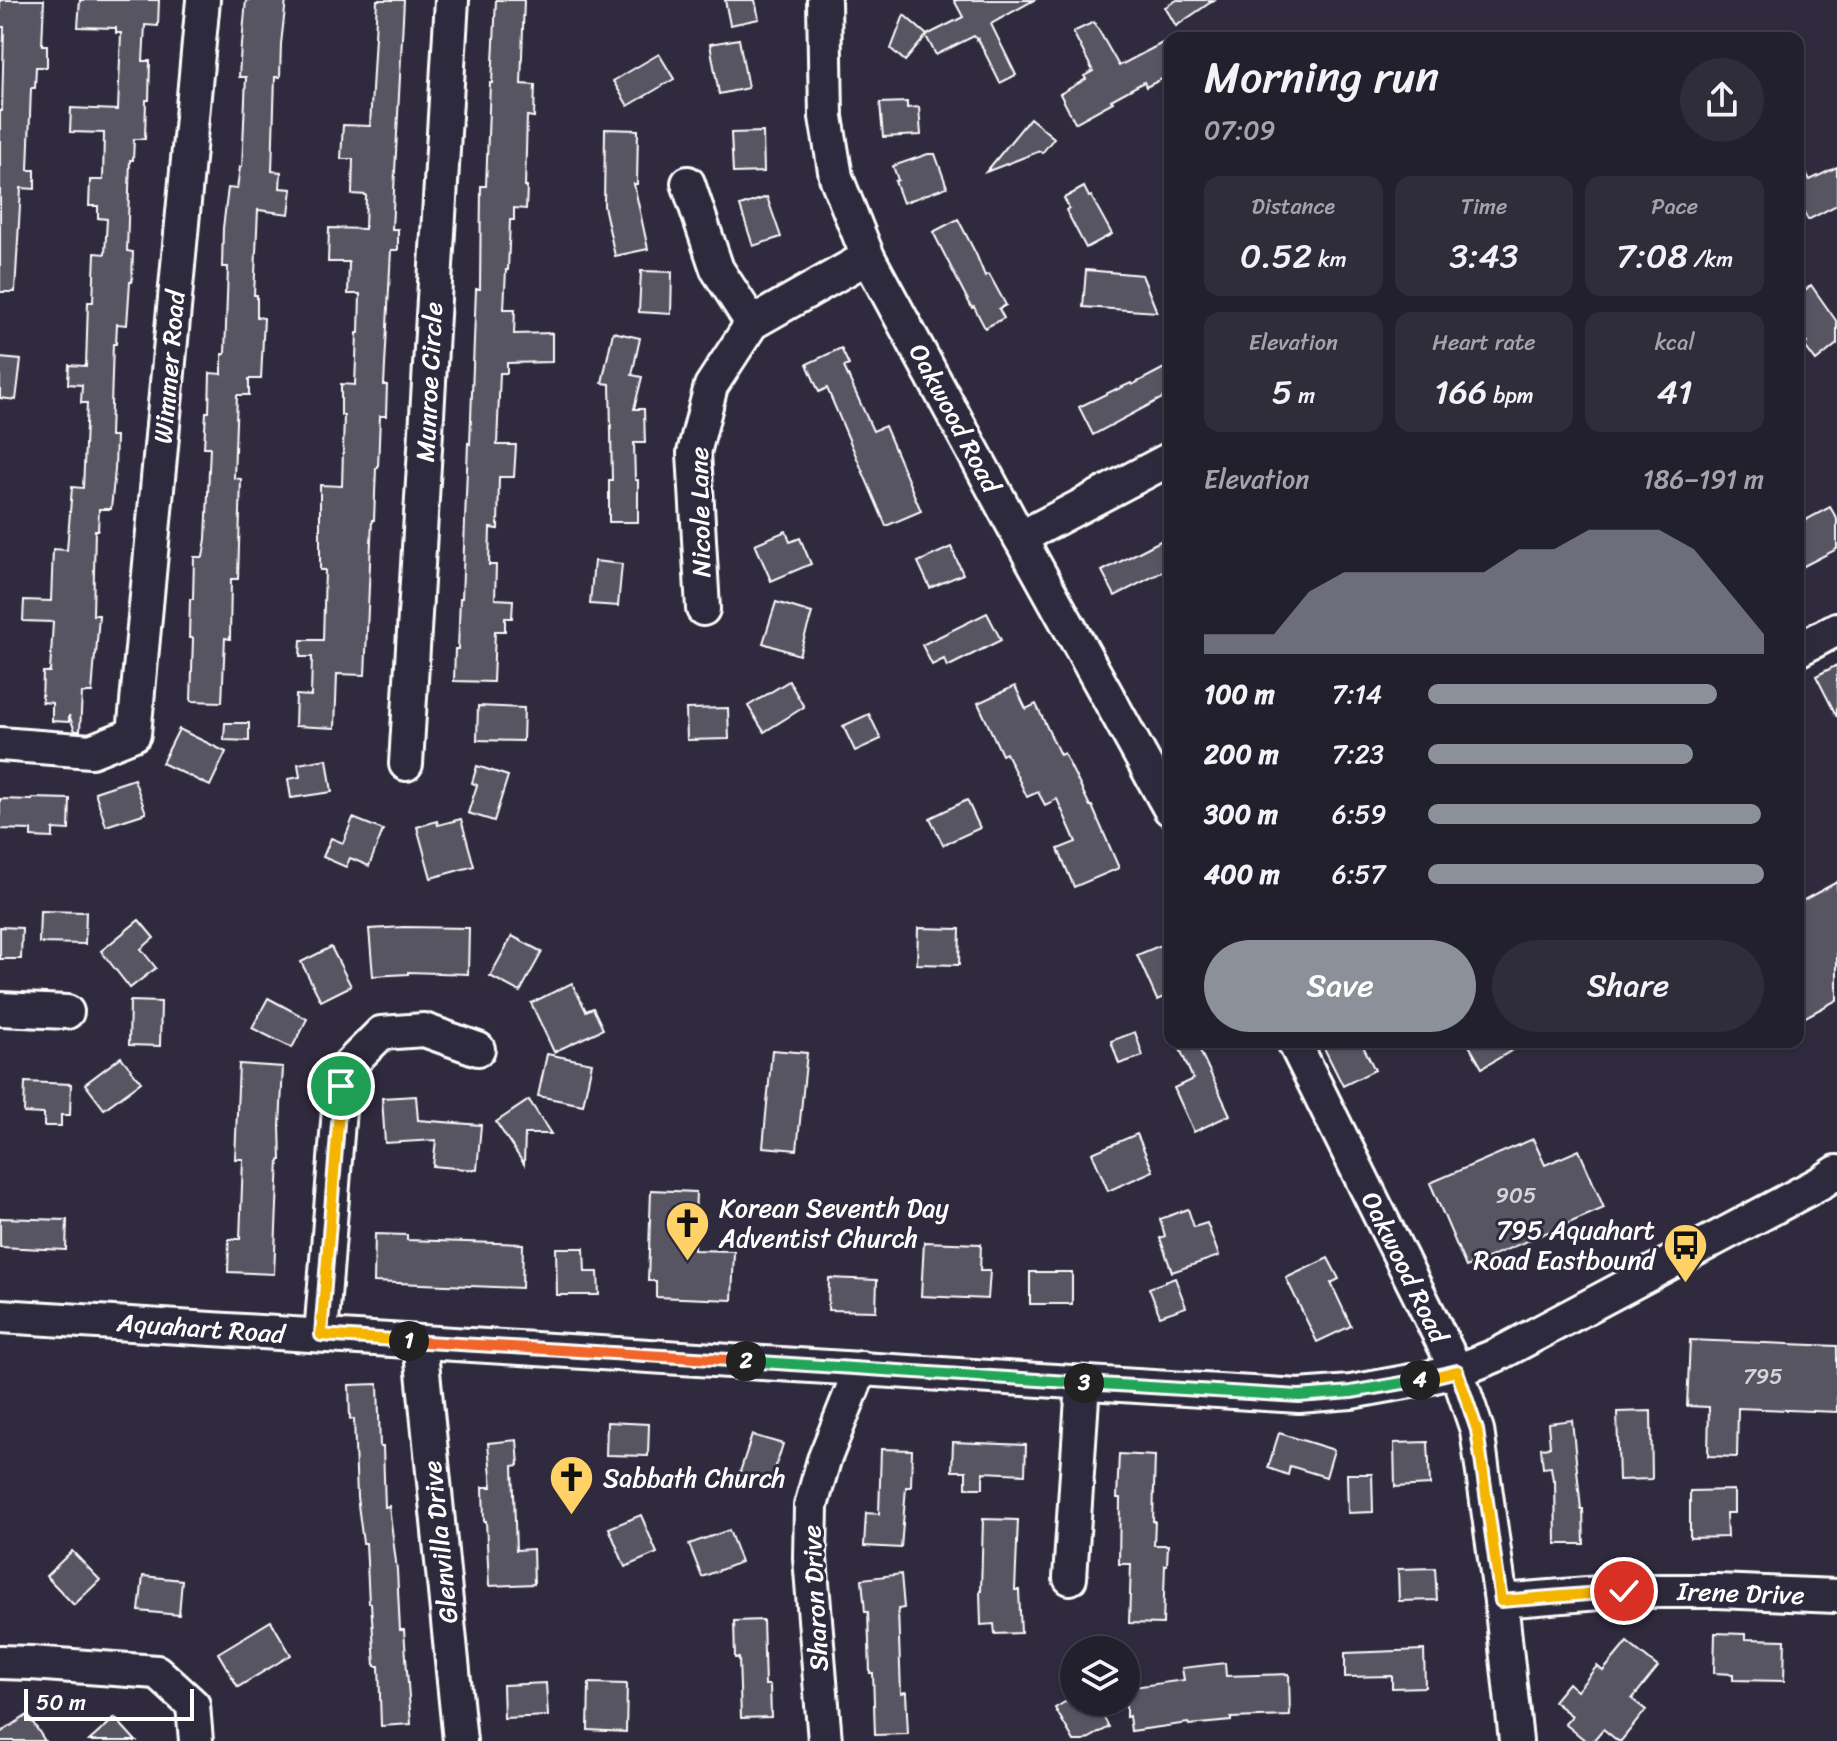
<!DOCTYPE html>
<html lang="en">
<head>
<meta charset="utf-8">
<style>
  :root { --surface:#23202e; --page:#2f2d3a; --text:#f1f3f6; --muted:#a3a3aa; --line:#403e4a; --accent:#8c9099 }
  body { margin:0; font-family:Sriracha,sans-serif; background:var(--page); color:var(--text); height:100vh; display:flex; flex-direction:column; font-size:30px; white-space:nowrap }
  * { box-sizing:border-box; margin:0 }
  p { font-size:26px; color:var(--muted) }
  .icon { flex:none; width:44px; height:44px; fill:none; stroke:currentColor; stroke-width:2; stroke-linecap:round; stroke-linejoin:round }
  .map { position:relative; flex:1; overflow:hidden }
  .panel { position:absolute; left:1164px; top:32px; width:640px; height:1016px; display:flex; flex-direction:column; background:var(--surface); border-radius:16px; box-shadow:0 2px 6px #0004,0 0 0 2px var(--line) }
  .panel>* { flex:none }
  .fabs { position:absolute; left:1060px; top:1636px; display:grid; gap:16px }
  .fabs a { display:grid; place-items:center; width:80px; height:80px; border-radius:50%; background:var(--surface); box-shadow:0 2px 6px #0004,0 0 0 2px var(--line); font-size:40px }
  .scale { position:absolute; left:24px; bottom:20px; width:170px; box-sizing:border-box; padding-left:8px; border:4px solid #fff; border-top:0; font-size:22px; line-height:28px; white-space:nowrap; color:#fff; -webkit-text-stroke:6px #2f2a3d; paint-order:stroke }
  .pin { position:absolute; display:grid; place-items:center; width:68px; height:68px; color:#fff; margin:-34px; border:4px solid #fff; border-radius:50%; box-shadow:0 2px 8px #0007 }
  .km { position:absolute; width:40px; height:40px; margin:-20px; border-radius:50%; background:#222; color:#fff; font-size:22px; line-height:40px; text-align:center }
  .round { display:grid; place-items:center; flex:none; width:84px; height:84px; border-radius:42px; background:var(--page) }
  .summary { display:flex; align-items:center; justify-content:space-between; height:136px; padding:0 40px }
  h1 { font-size:44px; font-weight:600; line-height:60px }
  .metrics { display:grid; grid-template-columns:repeat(3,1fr); gap:12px; height:136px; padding:8px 40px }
  .metrics div { display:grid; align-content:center; border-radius:16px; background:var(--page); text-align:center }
  .metrics b { font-size:34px; font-weight:600 }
  .metrics small { font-size:22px; font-weight:400 }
  .metrics p { font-size:22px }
  .chart { height:224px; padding:16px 40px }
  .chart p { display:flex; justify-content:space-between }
  .chart svg { width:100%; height:144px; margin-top:8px; fill:var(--accent); opacity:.7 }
  .cta { display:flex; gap:16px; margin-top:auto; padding:16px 40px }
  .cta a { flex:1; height:92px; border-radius:48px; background:var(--accent); color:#fff; font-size:32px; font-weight:600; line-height:92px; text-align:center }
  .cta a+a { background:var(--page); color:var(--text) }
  ul { padding:0 40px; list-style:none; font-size:26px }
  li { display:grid; grid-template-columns:128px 96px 1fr; align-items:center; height:60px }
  li i { height:20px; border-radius:10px; background:var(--accent) }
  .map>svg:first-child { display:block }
  .building { fill:#595564; stroke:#fff; stroke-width:2 }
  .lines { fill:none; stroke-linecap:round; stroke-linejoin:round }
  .minor-casing { stroke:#fff; stroke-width:38 }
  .minor { stroke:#2f2a3d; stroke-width:32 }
  .split-1-casing { stroke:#fff; stroke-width:16 }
  .split-2-casing { stroke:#fff; stroke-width:16 }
  .split-3-casing { stroke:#fff; stroke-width:16 }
  .split-4-casing { stroke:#fff; stroke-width:16 }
  .split-5-casing { stroke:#fff; stroke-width:16 }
  .split-1 { stroke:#f5b400; stroke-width:10 }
  .split-2 { stroke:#f0652b; stroke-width:10 }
  .split-3 { stroke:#22a559; stroke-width:10 }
  .split-4 { stroke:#22a559; stroke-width:10 }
  .split-5 { stroke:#f5b400; stroke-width:10 }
  .labels { text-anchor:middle; stroke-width:6; stroke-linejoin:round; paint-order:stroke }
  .number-label { font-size:22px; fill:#d6d4d8 }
  .street-label { font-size:26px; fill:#fff; stroke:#2f2a3d }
  .poi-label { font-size:26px; fill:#fff; stroke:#2f2a3d; text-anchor:start }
</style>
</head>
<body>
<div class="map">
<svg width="1837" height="1741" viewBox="0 0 1837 1741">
  <rect width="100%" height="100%" fill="#2f2a3d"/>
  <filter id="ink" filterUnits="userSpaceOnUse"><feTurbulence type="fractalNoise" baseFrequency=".0125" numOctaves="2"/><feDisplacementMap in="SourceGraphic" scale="16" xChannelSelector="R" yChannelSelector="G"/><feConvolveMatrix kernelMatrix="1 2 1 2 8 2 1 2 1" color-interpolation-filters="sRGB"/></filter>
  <g filter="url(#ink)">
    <g class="building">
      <path d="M0,0H44L42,45H47V67H36L35,88H31L28,170H35V189L21,188L15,292H0V111H2L4,27H0Z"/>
      <path d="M80,0H159L158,26L145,25L143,61H150L149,100H146L145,139H134L133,160H130L127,251L133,252L132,282H130L127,325L117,324L116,344H113L110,436H116L115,470L111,509H99L98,530H95L93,615H99L96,655H95L92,693H82L80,731H75L69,715V722L52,721V703L42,702L43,672H50L53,622L23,621L24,600L51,601L53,549L67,550L72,487L83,488L87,403H81L82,385L68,384L69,365L86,366L88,302H93L95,253L105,254L107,219L98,218V206H89L90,180H103L104,133L70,132L71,108L118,110L121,33H116V28L78,27Z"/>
      <path d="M246,0H286L281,44L280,77H275L272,171L281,172L280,188L292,189L289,214L258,210L254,295H257V317L264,318L261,379H249V395H237L234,478L241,479L238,579H231L230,639L225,638L222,702L191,701L193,638H189L190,599H193L194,557H203L206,539L210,447H204L206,412H209L210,373L222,374V354H225L228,267H222L223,228L228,188L237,189L240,167H242L246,77H239L241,44H242Z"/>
      <path d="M377,0H404L392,229H398V250H391L384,385H387L386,416H380L378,468H376L374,520H372L365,675L337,674L335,728L295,726L296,695L311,696L312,657H300L301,640H323L325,570H320V485L342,486L344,415H341V384L355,385L357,333H359L360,294H348L349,262H328L329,228L365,229L366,195L352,194L353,159H341L343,125L370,126Z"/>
      <path d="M496,0H524L521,84L535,85L534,117L527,116L525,187H527L526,209L514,208V220H510L508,270H506L504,309H515L514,334L552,333V362L507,363V373H500L497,445H516L514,477H499L498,529L490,528L489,565H496L495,599L513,600L512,618H505V631H495L493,682L454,681L455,649H458L460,598H462L468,443L470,444L476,289H480L481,186H486L490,83H492Z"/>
      <path d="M725,0H755L759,19L730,25Z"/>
      <path d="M954,0H1034L991,24L1016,75L1000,83L978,39L977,40L974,36L936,55L926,36L905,61L891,49L904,15L927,35L963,17Z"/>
      <path d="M1177,0H1214L1176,26L1165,7Z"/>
      <path d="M1094,22L1119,66L1170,39V75L1146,87L1144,82L1111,100L1113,102L1075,123L1060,94L1086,79L1084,76L1093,71L1073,32Z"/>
      <path d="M739,39L748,88L719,94L710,44Z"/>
      <path d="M659,54L674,79L628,106L613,81Z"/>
      <path d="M907,102V108L919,107L921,135L883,137L880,103Z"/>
      <path d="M1030,118L1054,138L1042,153L1040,151L986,172Z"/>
      <path d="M605,129L638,130L637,184H634L648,249L615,256L604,206Z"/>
      <path d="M763,132L764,172L733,173L731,133Z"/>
      <path d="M928,154H935L947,187L903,203L895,181L898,180L893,166Z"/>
      <path d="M1798,158L1810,180L1837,167V205L1808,220L1798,201Z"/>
      <path d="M1084,187L1089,197L1091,196L1112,234L1086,248L1066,210L1069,208L1064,198Z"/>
      <path d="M767,197L781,237L753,246L740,206Z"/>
      <path d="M958,219L976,254L985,276L989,274L1006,305L999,309L1004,318L985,328L974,307L972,308L962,289L933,232Z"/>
      <path d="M1086,270L1142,275L1157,312L1083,307Z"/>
      <path d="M641,271L672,272L671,314L639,312Z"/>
      <path d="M1811,285L1837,322V344L1816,361L1804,345L1807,343L1798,331V296Z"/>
      <path d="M613,332L640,338L632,375L642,377L634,409H644L645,443H634L635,480H638V522H609V480H612L610,384L602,383Z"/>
      <path d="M841,348L849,365L844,367L873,431L885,426L921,511L886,526L827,388L819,392L807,364Z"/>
      <path d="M0,358L21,360L16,400L0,398Z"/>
      <path d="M1170,365V394L1093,435L1079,407L1116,389V390L1131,383L1132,385Z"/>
      <path d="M1830,507L1837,519V549L1798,569V524Z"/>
      <path d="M786,531L790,542L800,538L811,564L771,581L755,544Z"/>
      <path d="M1170,536V568L1115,596L1102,571Z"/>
      <path d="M951,547L963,574L930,588L918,562Z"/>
      <path d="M594,561L622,564L618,606L590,604Z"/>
      <path d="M776,602L812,613L799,655L763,643Z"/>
      <path d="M987,613L1001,640L947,667L944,659L932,665L922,645Z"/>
      <path d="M1837,665V717L1816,676Z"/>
      <path d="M789,681L804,707L764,732L748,706Z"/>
      <path d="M1015,686L1026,709L1036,704L1060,755L1064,753L1090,806H1092L1119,868L1074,887L1058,849L1076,842L1057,799L1045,805L1038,792L1027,797L1006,753L1002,755L978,703Z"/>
      <path d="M478,706L524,708L523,741L477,740Z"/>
      <path d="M728,708L729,739L687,740L686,709Z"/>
      <path d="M869,714L881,739L855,751L843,726Z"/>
      <path d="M225,723H249V741L224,740Z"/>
      <path d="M179,729L226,752L210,786L162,763Z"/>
      <path d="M327,759L332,792L291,798L288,779L300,777L298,764Z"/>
      <path d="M477,766L508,776L494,821L468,813L477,785L472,783Z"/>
      <path d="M134,779L146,813L106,826L95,792Z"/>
      <path d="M32,798L70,799L69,830L53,829V838L31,837V830L0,829V799L32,800Z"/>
      <path d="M967,800L980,828L943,845L930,818Z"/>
      <path d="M353,818L383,830L369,866L350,858L346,867L323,857L331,838L343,843Z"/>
      <path d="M461,819L474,866L431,878L417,827L437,821L438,825Z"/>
      <path d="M1837,882V1000L1798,1021V903Z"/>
      <path d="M40,911L86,912L85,944L39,943Z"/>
      <path d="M139,920L154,938L141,949L156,968L130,988L101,951Z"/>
      <path d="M0,927L22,928L21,959H0Z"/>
      <path d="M404,927L469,928L468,974L408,972V974L373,976L369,929Z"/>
      <path d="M918,928L960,929L959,965L917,964Z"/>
      <path d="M512,936L542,952L520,992L490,976Z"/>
      <path d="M1166,943L1170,953V994L1157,1000L1137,955Z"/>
      <path d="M331,947L351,986L321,1001L301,962Z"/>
      <path d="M572,983L586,1011L593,1008L603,1029L554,1052L531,1003Z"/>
      <path d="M268,998L307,1019L292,1048L252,1028Z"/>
      <path d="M130,1001L161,1002L160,1046L129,1045Z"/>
      <path d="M1135,1032L1143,1056L1119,1064L1111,1041Z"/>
      <path d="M1177,1042H1196L1230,1115L1194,1132L1174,1088L1193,1079Z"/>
      <path d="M1336,1042H1361L1375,1070L1343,1086L1324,1048Z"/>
      <path d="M1467,1042H1526L1482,1068Z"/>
      <path d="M772,1050L807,1053L797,1150L763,1147Z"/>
      <path d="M547,1054L592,1063L583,1105L538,1096Z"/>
      <path d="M121,1057L141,1082L104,1109L85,1084Z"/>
      <path d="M239,1064L283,1067L280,1126L281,1160H279L274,1274L228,1272L229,1239H240L243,1159H235Z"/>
      <path d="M25,1082L71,1084L70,1115H61V1126H44V1114L24,1113Z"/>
      <path d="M416,1096L418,1120L481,1125L477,1170L433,1166L436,1140L385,1143L382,1098Z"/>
      <path d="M529,1100L551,1134H525L524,1164L496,1122Z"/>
      <path d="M1137,1134L1153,1171L1108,1191L1092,1153Z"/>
      <path d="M1533,1139L1545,1165L1579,1150L1604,1208L1466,1267L1430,1183Z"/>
      <path d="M651,1190L696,1192L694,1250L734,1251L732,1300L656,1297V1281H648Z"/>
      <path d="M1188,1209L1194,1227L1207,1223L1219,1256L1172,1272L1160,1238L1165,1236L1160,1219Z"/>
      <path d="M0,1218L67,1220L66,1250L0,1247Z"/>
      <path d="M375,1234L407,1235V1240L523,1244L522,1288L374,1282Z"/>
      <path d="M924,1242L981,1244L980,1271H990L988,1299L921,1296Z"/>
      <path d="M556,1248H584L585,1272H598L599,1295H557Z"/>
      <path d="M1328,1258L1339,1279L1331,1283L1351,1326L1317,1342L1286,1278Z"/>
      <rect x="1030" y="1272" width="42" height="32"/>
      <path d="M829,1278L877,1280L876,1311L828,1310Z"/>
      <path d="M1175,1278L1186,1307L1160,1316L1149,1288Z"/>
      <path d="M1690,1340L1837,1346V1412L1738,1408L1737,1457L1708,1456L1709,1407L1687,1406Z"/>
      <path d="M378,1384L380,1447H383L385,1507L389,1506L397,1570L400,1630H404L411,1724L381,1726L379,1666H375L371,1603H369L366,1543H363L357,1497L354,1419H350L349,1385Z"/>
      <path d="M1651,1411L1652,1479L1619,1480L1617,1412Z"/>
      <path d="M1572,1420L1581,1509H1583L1584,1544H1556L1555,1480H1553L1551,1467L1543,1468L1541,1448L1550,1447L1548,1423Z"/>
      <path d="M607,1422L649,1424L648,1456L606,1455Z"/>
      <path d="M1279,1433L1334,1450L1326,1477L1290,1466L1288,1475L1268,1468Z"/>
      <path d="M752,1435L783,1444L770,1485L739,1475Z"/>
      <path d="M517,1440L519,1465L513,1466L516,1550L533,1549L534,1584L489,1586L486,1521H484L483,1487H492L488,1443Z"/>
      <path d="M953,1442L1026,1445L1025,1474L983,1472V1488H966V1471H952Z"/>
      <path d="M1428,1442L1430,1485L1395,1487L1394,1443Z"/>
      <path d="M881,1449L912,1450L911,1487H906L901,1548L864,1546L866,1513L879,1514Z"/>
      <path d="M1119,1454L1155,1456L1153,1521H1155L1154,1545H1168L1167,1565H1165L1163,1624L1129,1623L1131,1564H1119L1120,1498H1117Z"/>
      <path d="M1347,1474H1372L1373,1512L1348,1513Z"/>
      <path d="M1734,1490V1513H1726L1727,1537L1690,1538V1491Z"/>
      <path d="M641,1515L657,1553L625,1567L609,1528Z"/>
      <path d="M983,1519L1018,1520L1015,1590H1019L1021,1633L995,1634L994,1624L981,1625L980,1591H981Z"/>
      <path d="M729,1530L741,1562L702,1577L689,1544Z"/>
      <path d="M72,1551L100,1580L74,1605L46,1576Z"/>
      <path d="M1435,1568L1437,1600L1399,1601L1398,1569Z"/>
      <path d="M901,1574L904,1608L898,1609L901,1693L906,1692L908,1734L875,1735L873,1673H870L868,1612H865L862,1579Z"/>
      <path d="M143,1576L182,1580L179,1615L139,1611Z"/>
      <path d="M763,1620L765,1685H770L771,1717L741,1718L739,1658H735L734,1621Z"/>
      <path d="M271,1621L291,1655L238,1687L218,1653Z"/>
      <path d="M1715,1633L1745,1634V1639L1785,1640L1784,1681L1733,1680V1674L1714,1673Z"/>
      <path d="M1627,1642L1658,1667L1632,1699L1646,1710L1621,1741H1618L1603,1729L1593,1741H1586L1565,1724L1572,1716L1553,1701L1568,1683L1577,1691L1597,1666L1603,1671Z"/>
      <path d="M1424,1650L1425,1687L1392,1688V1676L1345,1677V1653Z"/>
      <path d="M1225,1663L1226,1676L1289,1674L1290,1716L1231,1718V1721L1189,1725L1188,1723L1131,1731L1129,1716L1126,1717V1688L1184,1680L1182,1668Z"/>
      <path d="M546,1683L548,1716L504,1718L503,1685Z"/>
      <path d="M589,1683L627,1684L626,1732L588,1730Z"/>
      <path d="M1065,1702H1095L1109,1727L1084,1741H1074L1055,1708Z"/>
      <path d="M28,1715L45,1741H0V1733Z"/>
      <path d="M115,1718L136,1741H89Z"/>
    </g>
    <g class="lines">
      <defs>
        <g id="minor">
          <path d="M824,0L826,117L836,177L868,257L1020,538L1170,809"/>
          <path d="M688,183L717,269L752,323"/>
          <path d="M1020,538L1170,459"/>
          <path d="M703,609L694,453L711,386L752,323L868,257"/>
          <path d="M1798,650L1837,629"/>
          <path d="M0,744L91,751L134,734L203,0"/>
          <path d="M406,764L452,0"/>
          <path d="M0,1009L67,1012"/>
          <path d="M1294,1042L1457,1371L1477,1430L1501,1601L1516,1741"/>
          <path d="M0,1316L1299,1396L1351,1392L1422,1379L1457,1371L1497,1355L1822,1182L1837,1172"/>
          <path d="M321,1335L342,1072L381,1033L424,1030L478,1049"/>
          <path d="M420,1342L460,1741"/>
          <path d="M1070,1578L1083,1383"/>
          <path d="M1501,1601L1624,1591H1717L1837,1596"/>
          <path d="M0,1662L31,1663L157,1672L193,1705L196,1741"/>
          <path d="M825,1741L810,1558L811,1506L824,1460L861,1368"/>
        </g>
      </defs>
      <use href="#minor" class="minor-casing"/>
      <use href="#minor" class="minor"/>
    </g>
  </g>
  <g class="lines" filter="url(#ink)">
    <defs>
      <path id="split-1" d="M341,1086L321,1335L409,1341"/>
      <path id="split-2" d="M409,1341L746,1361"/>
      <path id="split-3" d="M746,1361L1084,1383"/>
      <path id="split-4" d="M1084,1383L1299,1396L1351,1392L1420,1380"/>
      <path id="split-5" d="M1420,1380L1457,1371L1477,1430L1501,1601L1624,1591"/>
    </defs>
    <use href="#split-1" class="split-1-casing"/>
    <use href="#split-2" class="split-2-casing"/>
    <use href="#split-3" class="split-3-casing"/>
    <use href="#split-4" class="split-4-casing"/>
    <use href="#split-5" class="split-5-casing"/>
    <use href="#split-1" class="split-1"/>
    <use href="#split-2" class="split-2"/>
    <use href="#split-3" class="split-3"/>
    <use href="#split-4" class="split-4"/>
    <use href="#split-5" class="split-5"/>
  </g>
  <defs>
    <symbol id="church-pin" viewBox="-11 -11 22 30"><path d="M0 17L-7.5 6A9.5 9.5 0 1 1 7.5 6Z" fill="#ffd166" stroke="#2f2a3d"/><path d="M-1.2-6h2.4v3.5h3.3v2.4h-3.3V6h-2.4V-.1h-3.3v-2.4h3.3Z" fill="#111"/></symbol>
    <symbol id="bus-pin" viewBox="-11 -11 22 30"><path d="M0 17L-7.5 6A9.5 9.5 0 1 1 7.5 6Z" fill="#ffd166" stroke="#2f2a3d"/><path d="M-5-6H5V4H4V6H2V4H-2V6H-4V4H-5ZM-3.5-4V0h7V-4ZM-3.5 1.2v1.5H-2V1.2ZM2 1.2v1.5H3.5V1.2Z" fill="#111"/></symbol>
  </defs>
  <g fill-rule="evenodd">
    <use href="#church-pin" x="662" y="1198" width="51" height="69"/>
    <use href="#bus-pin" x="1660" y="1220" width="51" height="69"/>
    <use href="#church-pin" x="546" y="1452" width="51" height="69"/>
  </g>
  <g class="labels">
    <g class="number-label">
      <text x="1516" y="1203">905</text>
      <text x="1763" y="1384">795</text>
    </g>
    <g class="street-label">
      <text transform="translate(169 367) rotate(-85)" y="9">Wimmer Road</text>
      <text transform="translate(429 382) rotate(-87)" y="9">Munroe Circle</text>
      <text transform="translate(955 418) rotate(62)" y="9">Oakwood Road</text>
      <text transform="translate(700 512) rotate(-91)" y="9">Nicole Lane</text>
      <text transform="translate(1405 1267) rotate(64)" y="9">Oakwood Road</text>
      <text transform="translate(201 1328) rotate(4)" y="9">Aquahart Road</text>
      <text transform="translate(440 1542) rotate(-96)" y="9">Glenvilla Drive</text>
      <text transform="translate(1741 1593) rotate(2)" y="9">Irene Drive</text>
      <text transform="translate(815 1598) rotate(-93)" y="9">Sharon Drive</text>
    </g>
    <g class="poi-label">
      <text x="719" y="1217">Korean Seventh Day<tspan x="719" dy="30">Adventist Church</tspan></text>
      <text x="1655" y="1239" text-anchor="end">795 Aquahart<tspan x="1655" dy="30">Road Eastbound</tspan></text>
      <text x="603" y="1487">Sabbath Church</text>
    </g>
  </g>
</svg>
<div class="fabs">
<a><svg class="icon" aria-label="layers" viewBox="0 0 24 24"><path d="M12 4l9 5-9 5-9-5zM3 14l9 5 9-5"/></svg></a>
</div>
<div class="scale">50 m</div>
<div class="pin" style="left:341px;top:1086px;background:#1e9e55"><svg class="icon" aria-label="arrive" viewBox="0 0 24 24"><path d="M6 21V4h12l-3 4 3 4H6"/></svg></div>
<div class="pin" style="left:1624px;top:1591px;background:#d93025"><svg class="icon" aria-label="check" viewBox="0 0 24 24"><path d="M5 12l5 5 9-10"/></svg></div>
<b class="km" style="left:409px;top:1341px">1</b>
<b class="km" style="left:746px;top:1361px">2</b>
<b class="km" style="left:1084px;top:1383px">3</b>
<b class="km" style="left:1420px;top:1380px">4</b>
<section class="panel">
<div class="summary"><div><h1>Morning run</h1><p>07:09</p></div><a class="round"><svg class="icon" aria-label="share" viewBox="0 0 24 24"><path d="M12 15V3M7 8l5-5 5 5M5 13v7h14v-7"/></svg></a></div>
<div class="metrics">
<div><p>Distance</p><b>0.52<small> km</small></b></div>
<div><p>Time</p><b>3:43</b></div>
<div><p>Pace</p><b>7:08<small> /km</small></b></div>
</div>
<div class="metrics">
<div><p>Elevation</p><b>5<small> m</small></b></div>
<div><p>Heart rate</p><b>166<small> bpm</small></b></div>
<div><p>kcal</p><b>41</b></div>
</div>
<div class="chart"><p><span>Elevation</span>186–191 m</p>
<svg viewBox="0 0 160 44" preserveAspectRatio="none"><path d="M0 44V38L10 38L20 38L30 25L40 19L50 19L60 19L70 19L80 19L90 12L100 12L110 6L120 6L130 6L140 12L150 25L160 38V44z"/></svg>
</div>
<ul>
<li><b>100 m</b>7:14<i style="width:86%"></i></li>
<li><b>200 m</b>7:23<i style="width:79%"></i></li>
<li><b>300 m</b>6:59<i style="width:99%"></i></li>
<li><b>400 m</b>6:57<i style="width:100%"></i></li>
</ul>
<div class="cta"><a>Save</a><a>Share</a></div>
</section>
</div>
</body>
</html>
